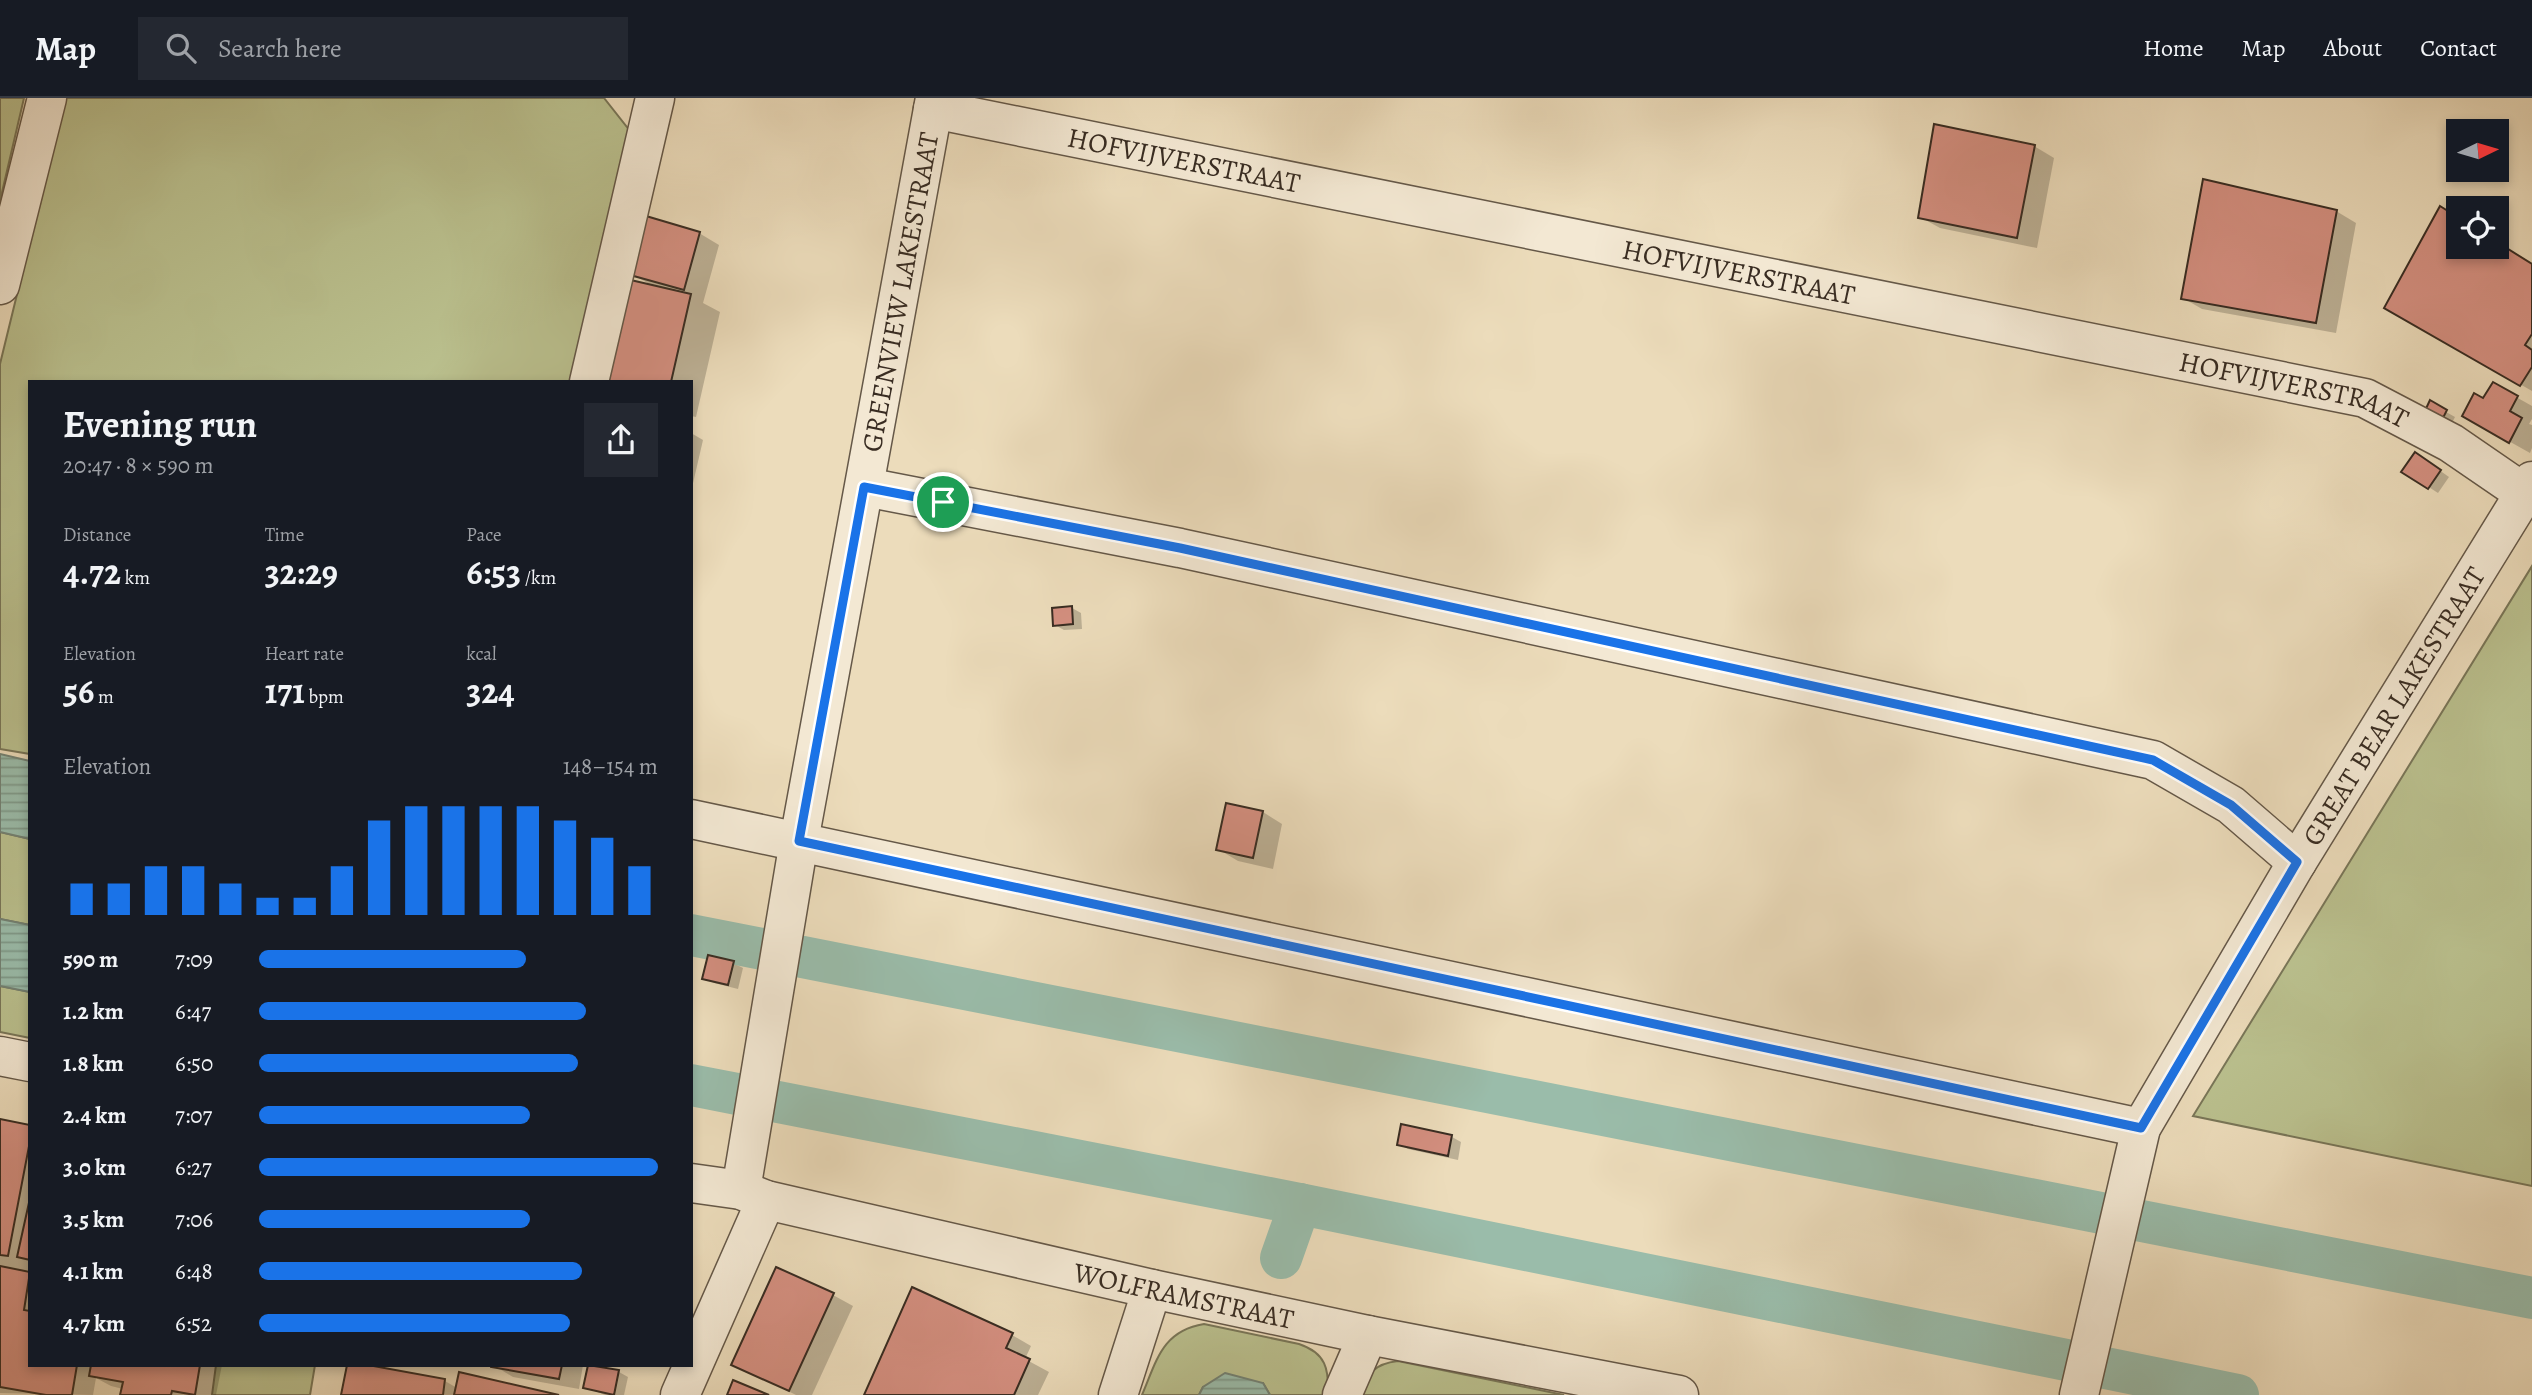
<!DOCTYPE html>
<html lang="en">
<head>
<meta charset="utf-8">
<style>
  :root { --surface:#171b24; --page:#242831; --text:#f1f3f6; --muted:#9ea1a6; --line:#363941; --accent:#1a73e8 }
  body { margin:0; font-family:Alegreya,serif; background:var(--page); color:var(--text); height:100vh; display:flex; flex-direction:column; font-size:26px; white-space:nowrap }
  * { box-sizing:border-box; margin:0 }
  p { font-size:23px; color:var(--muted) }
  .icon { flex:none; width:38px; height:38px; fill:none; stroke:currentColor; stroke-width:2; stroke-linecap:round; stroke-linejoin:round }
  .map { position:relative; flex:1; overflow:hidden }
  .drawer { position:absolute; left:28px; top:282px; width:665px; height:987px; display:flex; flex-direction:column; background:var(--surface); border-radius:0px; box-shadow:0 4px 10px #0003 }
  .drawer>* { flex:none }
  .needle { width:46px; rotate:85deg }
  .fabs { position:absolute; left:2446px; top:21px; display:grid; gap:14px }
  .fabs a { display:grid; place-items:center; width:63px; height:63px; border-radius:0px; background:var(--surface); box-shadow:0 4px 10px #0003; font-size:35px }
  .pin { position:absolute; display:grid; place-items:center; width:60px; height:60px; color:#fff; margin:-30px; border:4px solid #fff; border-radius:50%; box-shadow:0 2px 7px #0007 }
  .round { display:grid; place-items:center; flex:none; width:74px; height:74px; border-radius:0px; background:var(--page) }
  .head { display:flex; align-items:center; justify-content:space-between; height:119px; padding:0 35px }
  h1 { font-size:38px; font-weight:700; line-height:52px }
  .figures { display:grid; grid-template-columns:repeat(3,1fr); gap:10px; height:119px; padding:7px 35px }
  .figures div { display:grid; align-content:center }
  .figures b { font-size:35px; font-weight:700 }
  .figures small { font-size:19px; font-weight:400 }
  .figures p { font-size:19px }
  .chart { height:196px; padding:14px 35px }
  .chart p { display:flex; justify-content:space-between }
  .chart svg { width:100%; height:126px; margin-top:7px; stroke:var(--accent); stroke-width:6 }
  ul { padding:0 35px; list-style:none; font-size:23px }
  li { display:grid; grid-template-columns:112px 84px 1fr; align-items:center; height:52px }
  li i { height:18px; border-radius:9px; background:var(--accent) }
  header { display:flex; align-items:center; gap:42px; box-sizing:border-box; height:98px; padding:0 35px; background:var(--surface); border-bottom:2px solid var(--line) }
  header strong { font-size:33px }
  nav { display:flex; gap:38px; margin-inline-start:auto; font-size:24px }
  .search { width:490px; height:63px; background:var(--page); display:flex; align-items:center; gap:18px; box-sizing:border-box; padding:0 24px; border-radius:0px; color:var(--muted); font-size:26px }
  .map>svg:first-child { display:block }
  .green { fill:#bac08e; stroke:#797658; stroke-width:2 }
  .water { fill:url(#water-rules); stroke:#738274; stroke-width:2 }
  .shadow { fill:#0003 }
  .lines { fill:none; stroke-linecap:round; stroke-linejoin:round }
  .canal { stroke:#9abcaa; stroke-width:42 }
  .building { fill:#d48f80; stroke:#382c22; stroke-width:2 }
  .minor-casing { stroke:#655848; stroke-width:41 }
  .minor { stroke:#f3e8d3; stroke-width:38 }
  .route-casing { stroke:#fff; stroke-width:14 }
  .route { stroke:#1a73e8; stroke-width:9 }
  .labels { text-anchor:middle; stroke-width:5; stroke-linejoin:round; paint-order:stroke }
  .street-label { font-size:28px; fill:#382c22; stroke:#f3e8d3 }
</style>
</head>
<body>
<header>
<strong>Map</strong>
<div class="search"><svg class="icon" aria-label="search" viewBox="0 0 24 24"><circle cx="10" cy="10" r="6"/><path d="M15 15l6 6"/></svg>Search here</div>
<nav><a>Home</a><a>Map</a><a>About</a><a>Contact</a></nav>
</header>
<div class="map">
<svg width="2532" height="1297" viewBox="0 0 2532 1297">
  <defs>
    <pattern id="water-rules" width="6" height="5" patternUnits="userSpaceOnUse" patternTransform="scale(1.75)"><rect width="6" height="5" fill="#9abcaa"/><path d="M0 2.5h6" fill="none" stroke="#7f998a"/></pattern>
  </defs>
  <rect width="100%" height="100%" fill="#ecdcbb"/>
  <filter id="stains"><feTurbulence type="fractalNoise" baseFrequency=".00286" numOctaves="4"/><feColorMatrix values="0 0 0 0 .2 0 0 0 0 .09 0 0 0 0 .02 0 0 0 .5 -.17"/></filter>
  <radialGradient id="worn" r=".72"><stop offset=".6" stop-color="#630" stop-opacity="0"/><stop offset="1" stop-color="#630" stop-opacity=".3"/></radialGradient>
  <g class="green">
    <path d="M0,0H24L0,103Z"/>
    <path d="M65,0H604L630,33L570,283L30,284V656L0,651V266Z"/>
    <path d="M2532,468V1088L2193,1018Z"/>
    <path d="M0,734L30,741V827L0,821Z"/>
    <path d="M0,888L30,894V940L0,934Z"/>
    <path d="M1204,1226L1299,1246C1326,1255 1329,1271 1328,1297H1270L1263,1285L1203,1289L1199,1297H1142C1157,1262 1162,1233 1204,1226Z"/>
    <path d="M1398,1263L1564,1297H1359C1369,1275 1373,1266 1398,1263Z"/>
    <path d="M216,1267H315L310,1297H212Z"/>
  </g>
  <g class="water">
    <path d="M0,656L30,663V741L0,734Z"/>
    <path d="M0,821L30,827V894L0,888Z"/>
    <path d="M1225,1275L1263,1285L1270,1297H1199L1203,1289Z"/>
  </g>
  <g class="shadow">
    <path d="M2034,48L2054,60L2037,150L1940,130L1920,119Z"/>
    <path d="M2336,113L2356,125L2336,235L2202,211L2183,200Z"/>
    <path d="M699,135L719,147L703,205L720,214L696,319L691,318V284H601L651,187L632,176Z"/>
    <path d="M2459,149H2497L2532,167V293L2387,210Z"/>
    <path d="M2493,286L2532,308V321L2529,326L2532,327V350L2530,355L2464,318L2484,303Z"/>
    <path d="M2430,305L2455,319L2450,329Z"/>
    <path d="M691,335L703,342L691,394Z"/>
    <path d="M2425,362L2449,379L2438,395L2404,373Z"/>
    <path d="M1072,510L1081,515L1082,531L1064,532L1055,527Z"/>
    <path d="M1227,707L1263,714L1282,726L1273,771L1238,763L1218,751Z"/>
    <path d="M733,865L743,870L738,891L714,885L704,880Z"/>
    <path d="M0,1023L30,1029V1173L22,1172L30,1176V1267H222L216,1297H122L123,1291L111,1288L96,1280L93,1297L0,1295Z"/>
    <path d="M1402,1028L1452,1039L1461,1044L1458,1062L1408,1051L1398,1046Z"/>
    <path d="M833,1197L853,1208L812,1297H796L734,1266Z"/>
    <path d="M1012,1237L1031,1248L1025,1261L1049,1274L1038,1297H868Z"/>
    <path d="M349,1267L445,1283L457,1290L551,1297H343Z"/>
    <path d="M493,1267H583L579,1291L513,1279Z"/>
    <path d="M589,1268L619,1274L628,1279L624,1297H605L585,1289Z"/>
  </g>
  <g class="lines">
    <g class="canal">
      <path d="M691,837L2532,1200"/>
      <path d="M691,987L1300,1106L2238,1297"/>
      <path d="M1281,1160L1300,1106"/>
    </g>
  </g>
  <g class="building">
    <path d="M1934,26L2035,47L2017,140L1918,120Z"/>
    <path d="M2203,81L2337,112L2316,225L2181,201Z"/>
    <path d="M2440,108L2459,120V149H2497V144L2532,166V236L2525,247L2532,252V269L2520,288L2384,210Z"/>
    <path d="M646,118L700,134L684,192L630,177Z"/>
    <path d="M622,180L691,196L671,284H599Z"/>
    <path d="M2493,284L2518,298L2510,313L2522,320L2509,345L2462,318L2474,295L2483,300Z"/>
    <path d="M2430,302L2447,312L2440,326L2423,317Z"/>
    <path d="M2415,354L2441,372L2428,391L2401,374Z"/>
    <path d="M1072,508L1073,526L1053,528L1052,510Z"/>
    <path d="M1226,705L1263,713L1253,760L1216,752Z"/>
    <path d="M708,857L734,863L728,887L702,881Z"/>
    <path d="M0,1021L30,1027V1043L8,1158L0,1157Z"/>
    <path d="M1401,1026L1452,1037L1448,1058L1397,1047Z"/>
    <path d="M30,1100V1162L17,1159Z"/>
    <path d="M0,1168L30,1174L24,1212L30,1213V1267H77L72,1297H46L0,1289Z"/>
    <path d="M776,1169L834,1195L789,1293L731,1267Z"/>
    <path d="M912,1189L1013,1235L1006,1250L1030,1261L1014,1297H864Z"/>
    <path d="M91,1267H200L195,1297L172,1293L171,1297H120L123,1284L89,1278Z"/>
    <path d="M347,1267H368L445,1281L443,1297H341Z"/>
    <path d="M491,1267H562L559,1281L491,1269Z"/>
    <path d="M588,1267L619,1272L614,1297L583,1290Z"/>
    <path d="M459,1274L559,1297H454Z"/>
    <path d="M733,1282L769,1297H727Z"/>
  </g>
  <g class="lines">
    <defs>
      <g id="minor">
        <path id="s1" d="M933,11L2365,300L2451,345L2524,395"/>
        <path d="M0,187L47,0"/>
        <path d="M589,284L655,0"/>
        <path d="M865,389L1180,450L2153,662L2231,707L2297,764"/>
        <path d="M691,721L2141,1030"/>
        <path d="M0,958L30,964"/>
        <path id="s2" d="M691,1085L741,1092L766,1102L1152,1191L1368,1237L1679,1297"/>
        <path id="s3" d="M741,1092L799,743L935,0"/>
        <path d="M680,1297L766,1102"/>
        <path d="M1118,1297L1152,1191"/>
        <path d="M1342,1297L1368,1237"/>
        <path id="s4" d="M2079,1297L2141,1030L2297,764L2532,383"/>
      </g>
    </defs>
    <use href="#minor" class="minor-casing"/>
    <use href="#minor" class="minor"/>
  </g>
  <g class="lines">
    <defs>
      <path id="route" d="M864,389L1180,450L2153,662L2231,707L2297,764L2141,1030L799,743Z"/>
    </defs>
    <use href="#route" class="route-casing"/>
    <use href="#route" class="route"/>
  </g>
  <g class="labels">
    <g class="street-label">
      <text dy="10" stroke="none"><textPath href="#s1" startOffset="256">HOFVIJVERSTRAAT</textPath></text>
      <text dy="10" stroke="none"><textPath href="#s1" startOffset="822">HOFVIJVERSTRAAT</textPath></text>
      <text dy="10" stroke="none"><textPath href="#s3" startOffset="912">GREENVIEW LAKESTRAAT</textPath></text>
      <text dy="10" stroke="none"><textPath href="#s1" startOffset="1390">HOFVIJVERSTRAAT</textPath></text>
      <text dy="10" stroke="none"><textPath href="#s4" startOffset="766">GREAT BEAR LAKESTRAAT</textPath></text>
      <text dy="10" stroke="none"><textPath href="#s2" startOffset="506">WOLFRAMSTRAAT</textPath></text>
    </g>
  </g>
  <rect width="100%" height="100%" filter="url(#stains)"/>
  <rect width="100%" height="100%" fill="url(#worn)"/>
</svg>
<div class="fabs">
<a><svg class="needle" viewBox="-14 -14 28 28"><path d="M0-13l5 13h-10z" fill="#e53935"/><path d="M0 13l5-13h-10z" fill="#9ea1a6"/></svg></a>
<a><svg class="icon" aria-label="locate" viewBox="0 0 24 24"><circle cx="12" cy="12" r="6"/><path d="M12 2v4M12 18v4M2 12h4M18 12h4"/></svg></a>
</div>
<div class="pin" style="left:943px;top:404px;background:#1e9e55"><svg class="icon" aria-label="arrive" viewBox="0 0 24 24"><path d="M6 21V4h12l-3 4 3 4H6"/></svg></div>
<section class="drawer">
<div class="head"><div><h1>Evening run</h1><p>20:47 · 8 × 590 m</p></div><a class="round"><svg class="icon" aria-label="share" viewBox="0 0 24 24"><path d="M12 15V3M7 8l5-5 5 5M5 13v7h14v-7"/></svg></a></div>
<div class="figures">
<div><p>Distance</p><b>4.72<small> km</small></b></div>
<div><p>Time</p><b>32:29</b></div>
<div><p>Pace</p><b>6:53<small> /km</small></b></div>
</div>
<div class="figures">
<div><p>Elevation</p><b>56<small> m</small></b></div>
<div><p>Heart rate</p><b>171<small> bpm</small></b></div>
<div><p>kcal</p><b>324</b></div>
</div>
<div class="chart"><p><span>Elevation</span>148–154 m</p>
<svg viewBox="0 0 160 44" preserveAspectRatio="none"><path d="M5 44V33M15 44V33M25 44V27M35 44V27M45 44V33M55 44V38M65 44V38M75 44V27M85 44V11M95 44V6M105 44V6M115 44V6M125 44V6M135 44V11M145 44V17M155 44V27"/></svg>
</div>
<ul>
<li><b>590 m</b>7:09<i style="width:67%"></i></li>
<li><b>1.2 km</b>6:47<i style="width:82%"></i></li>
<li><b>1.8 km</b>6:50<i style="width:80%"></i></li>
<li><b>2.4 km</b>7:07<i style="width:68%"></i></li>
<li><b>3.0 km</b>6:27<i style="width:100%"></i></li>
<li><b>3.5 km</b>7:06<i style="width:68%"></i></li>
<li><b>4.1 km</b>6:48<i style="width:81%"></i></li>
<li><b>4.7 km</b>6:52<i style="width:78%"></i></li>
</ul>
</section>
</div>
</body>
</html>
